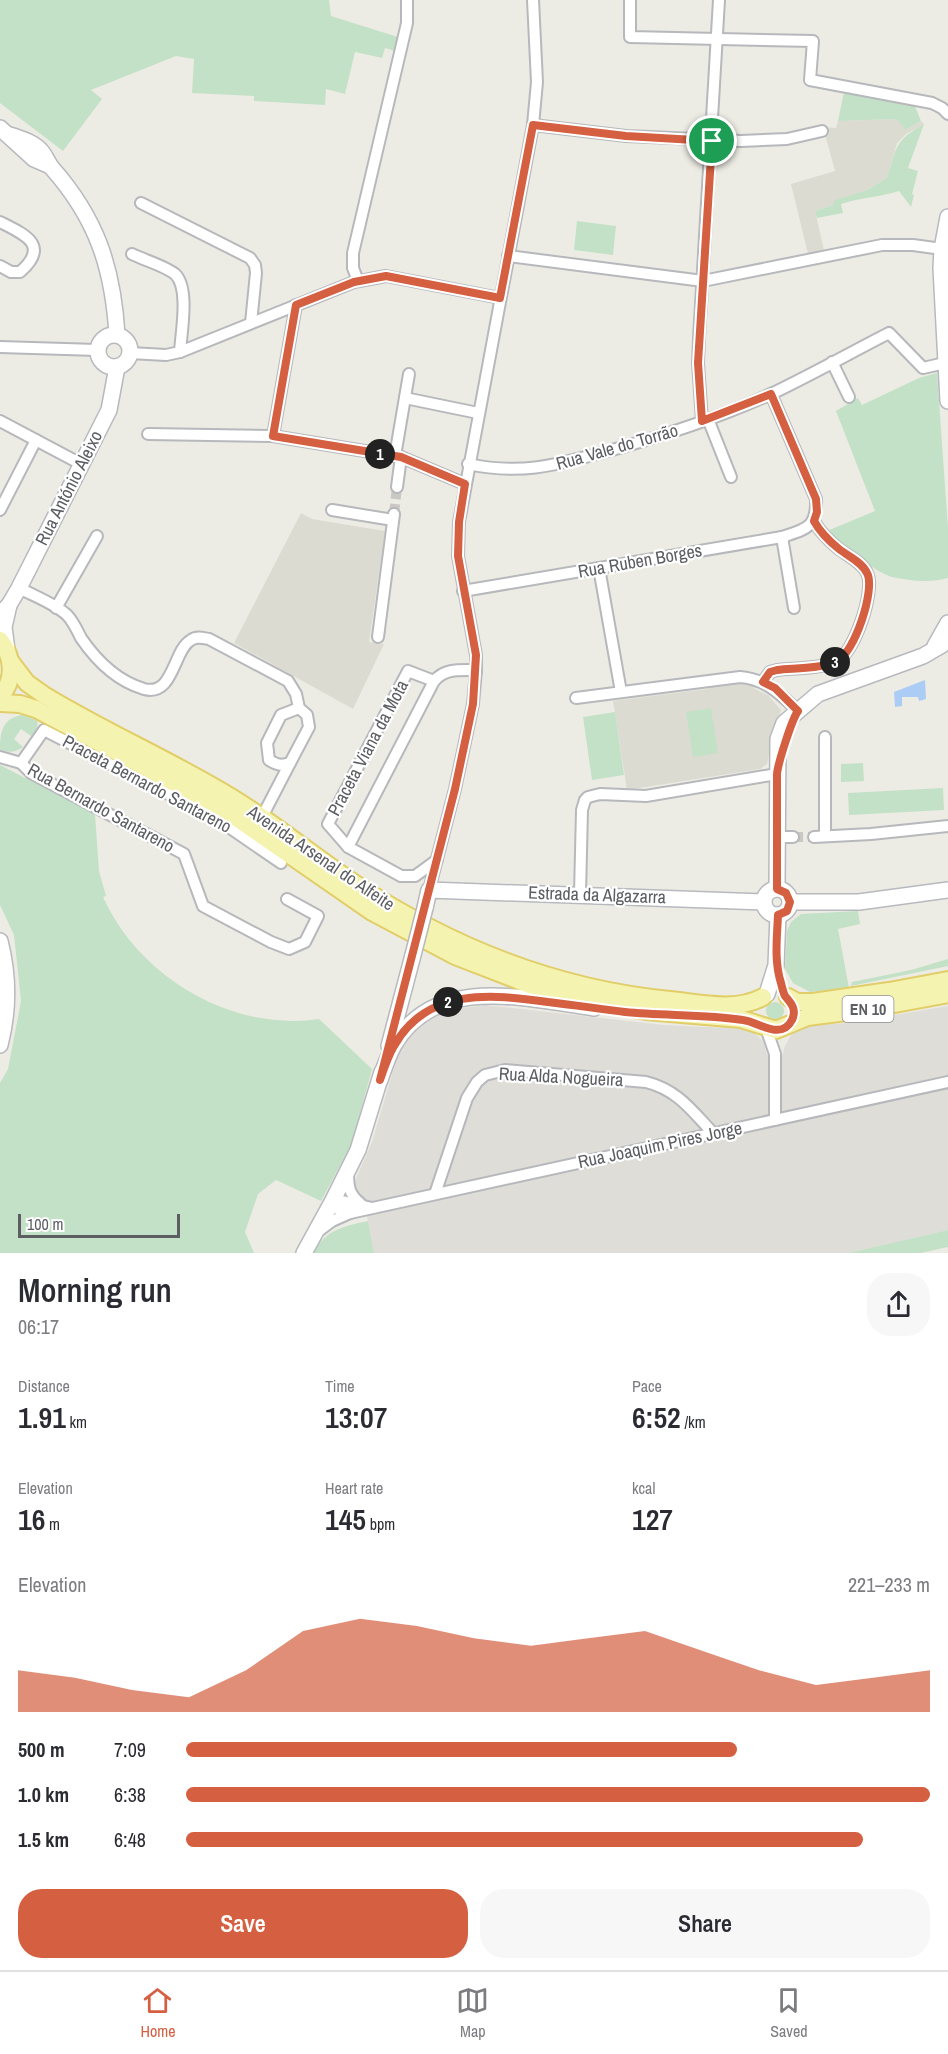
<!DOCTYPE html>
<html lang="en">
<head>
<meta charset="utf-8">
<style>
  :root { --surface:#fff; --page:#f7f7f7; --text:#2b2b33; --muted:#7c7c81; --line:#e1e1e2; --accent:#d55f41 }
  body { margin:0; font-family:"Archivo Narrow",sans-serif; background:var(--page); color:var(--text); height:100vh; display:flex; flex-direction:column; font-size:22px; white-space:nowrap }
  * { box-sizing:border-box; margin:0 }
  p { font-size:20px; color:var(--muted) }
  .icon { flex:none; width:33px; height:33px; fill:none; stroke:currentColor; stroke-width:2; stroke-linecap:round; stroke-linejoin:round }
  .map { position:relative; height:1253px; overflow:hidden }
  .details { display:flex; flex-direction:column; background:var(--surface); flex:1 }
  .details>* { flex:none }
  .scale { position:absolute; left:18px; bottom:15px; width:162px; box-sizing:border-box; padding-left:6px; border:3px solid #5c5e63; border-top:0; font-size:16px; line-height:21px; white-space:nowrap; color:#5c5e63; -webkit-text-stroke:4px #fff; paint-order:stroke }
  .pin { position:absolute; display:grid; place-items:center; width:51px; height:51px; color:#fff; margin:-26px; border:3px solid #fff; border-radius:50%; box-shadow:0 2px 6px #0007 }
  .km { position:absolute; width:30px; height:30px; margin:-15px; border-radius:50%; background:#222; color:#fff; font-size:16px; line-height:30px; text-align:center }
  .round { display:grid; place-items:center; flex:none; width:63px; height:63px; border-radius:24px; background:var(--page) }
  .headline { display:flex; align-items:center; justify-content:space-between; height:102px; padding:0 18px }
  h1 { font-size:33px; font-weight:600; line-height:45px }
  .metrics { display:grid; grid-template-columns:repeat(3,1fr); gap:9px; height:102px; padding:6px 18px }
  .metrics div { display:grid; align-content:center }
  .metrics b { font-size:30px; font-weight:600 }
  .metrics small { font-size:16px; font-weight:400 }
  .metrics p { font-size:16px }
  .chart { height:168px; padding:12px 18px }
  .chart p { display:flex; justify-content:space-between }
  .chart svg { width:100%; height:108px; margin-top:6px; fill:var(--accent); opacity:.7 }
  .cta { display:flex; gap:12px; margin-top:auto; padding:12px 18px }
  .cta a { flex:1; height:69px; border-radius:24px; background:var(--accent); color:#fff; font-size:24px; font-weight:600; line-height:69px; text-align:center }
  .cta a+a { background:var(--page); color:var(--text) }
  ul { padding:0 18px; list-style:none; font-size:20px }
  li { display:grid; grid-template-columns:96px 72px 1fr; align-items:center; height:45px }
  li i { height:15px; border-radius:8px; background:var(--accent) }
  .tab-bar { display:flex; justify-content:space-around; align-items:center; height:84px; border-top:2px solid var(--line); background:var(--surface); font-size:16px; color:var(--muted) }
  .tab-bar a { display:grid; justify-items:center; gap:3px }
  .tab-bar .on { color:var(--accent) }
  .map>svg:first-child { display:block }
  .industrial { fill:#deddd8 }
  .education { fill:#dcdbd2 }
  .green { fill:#c3e1c7 }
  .water { fill:#abccf5 }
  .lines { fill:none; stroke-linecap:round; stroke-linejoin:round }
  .street-tunnel { stroke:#c9c8c4; stroke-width:10; stroke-dasharray:10 5; stroke-linecap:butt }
  .street-casing { stroke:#b6b8bc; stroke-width:14 }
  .secondary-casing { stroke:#b7b9be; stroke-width:18 }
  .primary-casing { stroke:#e1ce68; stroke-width:20 }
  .street { stroke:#fff; stroke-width:10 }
  .secondary { stroke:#fff; stroke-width:15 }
  .primary { stroke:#f5f3b0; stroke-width:16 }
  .secondary-bridge-casing { stroke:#b7b9be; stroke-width:18; stroke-linecap:butt }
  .secondary-bridge { stroke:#fff; stroke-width:15 }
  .route-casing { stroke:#fff; stroke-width:12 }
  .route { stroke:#d55f41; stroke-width:8 }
  .labels { text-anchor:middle; stroke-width:4.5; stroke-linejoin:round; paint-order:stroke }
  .shield { fill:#fff; stroke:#8d8e92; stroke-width:1.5 }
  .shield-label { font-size:16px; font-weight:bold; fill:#5c5e63 }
  .street-label { font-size:18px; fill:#5c5e63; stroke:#fff }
</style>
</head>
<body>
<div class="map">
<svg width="948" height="1253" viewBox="0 0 948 1253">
  <rect width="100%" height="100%" fill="#edece4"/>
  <path class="industrial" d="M485,1005L664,1025L747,1029L753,1032L763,1041L767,1055H783L784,1048L791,1035L797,1030L807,1026L847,1023L948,1006V1230L848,1253H374L364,1201L355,1189V1181L372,1142L398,1054L408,1039L422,1024L448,1010Z"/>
  <g class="education">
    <path d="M898,119L905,130L921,121L924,124L906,134L897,143L887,178L867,190L836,200L833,205L815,211L824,250L808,254L791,184L835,171L823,127L836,128L838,121Z"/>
    <path d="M301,513L312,519L385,531L369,642L384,644L353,709L234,643Z"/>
    <path d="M739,683L754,685L753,688L768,695L781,710L773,734L767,764L760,769L627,790L613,701L707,689L710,687Z"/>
  </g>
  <g class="green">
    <path d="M0,0H329L331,16L398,37L395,51L385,48L382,58L355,52L345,94L326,89L325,105L254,101V96L192,93L194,59L176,56L91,90L102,99L63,151L0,103Z"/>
    <path d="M844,92L914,104L921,121L905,130L897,119L838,121Z"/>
    <path d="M924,124L908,168L918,171L912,194L914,195L911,207L899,191C880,197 859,198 841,204L843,213L817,218L815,211L833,205L835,200L867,190L887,178C897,147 894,141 924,124Z"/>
    <path d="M577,221L616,226L613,255L574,250Z"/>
    <path d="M937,373L948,528V578C932,583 909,581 892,577C880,575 834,541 827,531L875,511L836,411L858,398L862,405L919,378Z"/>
    <path d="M711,708L718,753L693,757L686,712Z"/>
    <path d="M615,712L624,775L592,780L583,717Z"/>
    <path d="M22,715L37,720C39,727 35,732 31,736L21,729L14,739L23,747C16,752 10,753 0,750C0,733 2,718 22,715Z"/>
    <path d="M863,763L864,781L841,782V764Z"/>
    <path d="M0,765L95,814L99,871L106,896L103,897C139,977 231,1032 319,1019L372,1069L352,1143L321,1201L276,1180L258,1194L245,1232L254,1253H0V1083L8,1069L21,1001L14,935L0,905Z"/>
    <path d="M943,788L944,810L849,815L848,793Z"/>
    <path d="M858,911L860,924L838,929L849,988L810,992L793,983L785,969L787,931L791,922L801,914Z"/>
    <path d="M948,959V966L851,986L852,982L911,970Z"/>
    <circle cx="775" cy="1011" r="9"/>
    <path d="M368,1221L374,1253H313C325,1230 344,1226 368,1221Z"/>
    <path d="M948,1230V1247L921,1253H848Z"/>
  </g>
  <path class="water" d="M925,680L926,699L919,701L918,697H902V706L895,707L894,692Z"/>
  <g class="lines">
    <g class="street-tunnel">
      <path d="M394,514L397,487"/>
      <path d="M793,837H814"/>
    </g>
    <defs>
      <g id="street">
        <path d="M630,0V37L813,41L810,80L932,103L942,108L948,114"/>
        <path d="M533,125L626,136L741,141L787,139L822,131"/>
        <path d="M141,203L250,258L255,265L256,273L251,323"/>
        <path d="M0,222C24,234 51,245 20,272H11L0,266"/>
        <path d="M132,254C144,260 165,266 175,274C190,288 181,333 180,352"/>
        <path d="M508,256L703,281L882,245H913L942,249"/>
        <path d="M358,281L353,268V253L407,23V0"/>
        <path d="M0,347L97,350"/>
        <path d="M130,353L166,355L180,352L354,282L386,276L500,298"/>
        <path d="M832,362L849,397"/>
        <path d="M405,398L478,413"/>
        <path d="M708,419L731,477"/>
        <path d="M0,421L81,464"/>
        <path d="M702,421L698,363L699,338L719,0"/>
        <path d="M148,434L273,436L401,457L465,484"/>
        <path d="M273,436L296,305"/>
        <path d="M395,456L409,374"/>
        <path d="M468,464C524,476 559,464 612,450C666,435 720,417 771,394C811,375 850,353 889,333L923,368L945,363"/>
        <path d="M397,487L401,457"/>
        <path d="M0,510L36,440"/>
        <path d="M332,510L393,520"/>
        <path d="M782,537L794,608"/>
        <path d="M599,568L621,692"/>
        <path d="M19,588C34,596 54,603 67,615C73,621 77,630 81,638C96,660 117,681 144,689C174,697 173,650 191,640C197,636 203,638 209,639L288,681L296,694L299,708L307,715L309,727L290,763C281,766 277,765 269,760L267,743L281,715L299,708"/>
        <path d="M463,591L782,537C806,529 817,528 816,499L771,394"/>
        <path d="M56,608L97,536"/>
        <path d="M378,637L394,514"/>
        <path d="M763,682L770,672L777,670C796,668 820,669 837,661C854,654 876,589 867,573C862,562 848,556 839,549C829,541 820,532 814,521"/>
        <path d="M576,698L740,677C766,679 780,694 798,711"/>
        <path d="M0,757L21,763L31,773L184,854L203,906L271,942L289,949L305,942L318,916L287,899"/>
        <path d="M21,763L44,730L217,819L281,863"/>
        <path d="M262,817L290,763"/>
        <path d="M825,836V737"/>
        <path d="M777,837H793"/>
        <path d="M814,837L871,834L948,826"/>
        <path d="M348,847L328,824L408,671L434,681"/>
        <path d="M437,860L415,876H401L348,847L434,681C445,668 460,670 476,670"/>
        <path d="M429,890L455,789L473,704L476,670V655L458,556L459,522L533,125L537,82L533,0"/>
        <path d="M580,894L582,810L585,800L588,797L600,794L646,796L777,774"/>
        <path d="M766,1028L775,1054V1120"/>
        <path d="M348,1172C348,1187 349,1194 360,1203"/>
        <path d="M435,1194L467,1098L477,1082L485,1075L505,1070L646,1082C678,1090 692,1111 713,1133"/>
        <path d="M372,1208L338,1200L332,1202L335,1208L350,1213L948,1082"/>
        <path d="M320,1230L332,1221L350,1213"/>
      </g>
      <g id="secondary">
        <path d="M0,128L34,159L50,166"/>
        <path d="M10,135C21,139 34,142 42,152C46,157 48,163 52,168C97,219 113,268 117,335"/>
        <path d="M948,217L942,249L941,268L948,401"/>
        <circle cx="114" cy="351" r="16"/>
        <path d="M0,614L9,605L19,588L109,410L117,367"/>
        <path d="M935,646L948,623"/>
        <path d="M7,650L4,627L9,605"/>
        <path d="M777,889L778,739L784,723L818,694L923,656L942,645L948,639"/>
        <circle cx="777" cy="902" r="13"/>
        <path d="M790,902H859L948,890"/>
        <path d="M425,908L429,890L764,902"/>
        <path d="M0,941C9,976 9,1010 0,1045"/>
        <path d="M767,994L776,965L778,915"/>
        <path d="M389,1046L413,955"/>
        <path d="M380,1080C384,1068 388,1056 394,1045C436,973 527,999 594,1008"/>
        <path d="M304,1253L332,1202L358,1150L382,1072"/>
      </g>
      <g id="primary">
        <path d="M0,640C14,658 15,680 0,697"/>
        <path d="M11,662L27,683L44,695C105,732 170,760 231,797C274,823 312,855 354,883C449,946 555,989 670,1000C699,1003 736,1012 763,997"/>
        <path d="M0,703L20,704L36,709L222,808L372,912L455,956L530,985L560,994L646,1011L741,1019L776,1030L807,1017L862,1010L948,994"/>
        <path d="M788,997L797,1002H813L889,991L948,980"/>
      </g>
    </defs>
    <use href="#street" class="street-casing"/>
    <use href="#secondary" class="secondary-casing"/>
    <use href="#primary" class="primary-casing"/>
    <use href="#street" class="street"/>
    <use href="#secondary" class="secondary"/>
    <use href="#primary" class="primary"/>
    <defs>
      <path id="secondary-bridge" d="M413,955L425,908"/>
    </defs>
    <use href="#secondary-bridge" class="secondary-bridge-casing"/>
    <use href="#secondary-bridge" class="secondary-bridge"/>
  </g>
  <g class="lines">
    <defs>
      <path id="route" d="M533,125L626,136L712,141L698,363L702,421L771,394L816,499L817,512L814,521C820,532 829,541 839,549C848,556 862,562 867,573C876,589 854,654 837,661C820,669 796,668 777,670L770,672L763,682L775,688L798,711C792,719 778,763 777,774V889L786,893L790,902L787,911L778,915C777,938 774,961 781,983C782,987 783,992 785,996C791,1003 797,1009 792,1020C781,1041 759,1022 743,1020C704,1014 664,1016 625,1012C600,1009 574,1005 548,1002C492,994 427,987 394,1046C388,1056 384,1068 380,1080L455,789L473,704L476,655L458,556L459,522L465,484L401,457L273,436L296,305L354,282L386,276L500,298Z"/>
    </defs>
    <use href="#route" class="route-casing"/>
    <use href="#route" class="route"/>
  </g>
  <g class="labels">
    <rect class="shield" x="842.5" y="996" width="51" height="26" rx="4.5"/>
    <g class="shield-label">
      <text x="868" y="1015">EN 10</text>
    </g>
    <g class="street-label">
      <text transform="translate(617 447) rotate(-16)" y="6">Rua Vale do Torrão</text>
      <text transform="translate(69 488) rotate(-63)" y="6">Rua António Aleixo</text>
      <text transform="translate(640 561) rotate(-10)" y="6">Rua Ruben Borges</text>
      <text transform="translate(368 748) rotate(-62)" y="6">Praceta Viana da Mota</text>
      <text transform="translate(147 784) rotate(28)" y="6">Praceta Bernardo Santareno</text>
      <text transform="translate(101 808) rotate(29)" y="6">Rua Bernardo Santareno</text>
      <text transform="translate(321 858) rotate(34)" y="6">Avenida Arsenal do Alfeite</text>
      <text transform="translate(597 895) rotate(2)" y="6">Estrada da Algazarra</text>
      <text transform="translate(561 1077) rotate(3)" y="6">Rua Alda Nogueira</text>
      <text transform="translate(660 1145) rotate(-12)" y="6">Rua Joaquim Pires Jorge</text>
    </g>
  </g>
</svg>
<div class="scale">100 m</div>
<div class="pin" style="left:712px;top:141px;background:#1e9e55"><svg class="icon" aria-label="arrive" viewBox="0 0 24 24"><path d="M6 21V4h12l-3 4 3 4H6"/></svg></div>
<b class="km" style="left:380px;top:454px">1</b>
<b class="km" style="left:448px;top:1002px">2</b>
<b class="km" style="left:835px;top:662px">3</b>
</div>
<section class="details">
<div class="headline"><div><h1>Morning run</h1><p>06:17</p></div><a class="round"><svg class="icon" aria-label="share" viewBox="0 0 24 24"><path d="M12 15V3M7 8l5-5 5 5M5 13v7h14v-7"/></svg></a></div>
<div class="metrics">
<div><p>Distance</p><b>1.91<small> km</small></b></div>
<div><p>Time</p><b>13:07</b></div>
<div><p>Pace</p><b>6:52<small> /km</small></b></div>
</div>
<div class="metrics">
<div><p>Elevation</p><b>16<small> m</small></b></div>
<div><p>Heart rate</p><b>145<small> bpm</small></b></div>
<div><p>kcal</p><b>127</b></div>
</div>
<div class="chart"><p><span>Elevation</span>221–233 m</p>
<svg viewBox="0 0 160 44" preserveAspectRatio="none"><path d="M0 44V27L10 30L20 35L30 38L40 27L50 11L60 6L70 9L80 14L90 17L100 14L110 11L120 19L130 27L140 33L150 30L160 27V44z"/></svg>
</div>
<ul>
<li><b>500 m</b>7:09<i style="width:74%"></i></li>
<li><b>1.0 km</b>6:38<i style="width:100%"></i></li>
<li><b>1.5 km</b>6:48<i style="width:91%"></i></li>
</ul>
<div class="cta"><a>Save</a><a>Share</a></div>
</section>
<nav class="tab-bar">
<a class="on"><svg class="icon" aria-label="home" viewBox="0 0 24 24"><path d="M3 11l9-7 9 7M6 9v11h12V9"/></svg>Home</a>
<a><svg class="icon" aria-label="map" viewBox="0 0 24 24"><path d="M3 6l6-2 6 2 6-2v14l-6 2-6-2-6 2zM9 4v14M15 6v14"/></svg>Map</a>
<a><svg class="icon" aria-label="saved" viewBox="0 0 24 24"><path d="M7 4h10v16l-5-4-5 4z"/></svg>Saved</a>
</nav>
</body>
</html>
